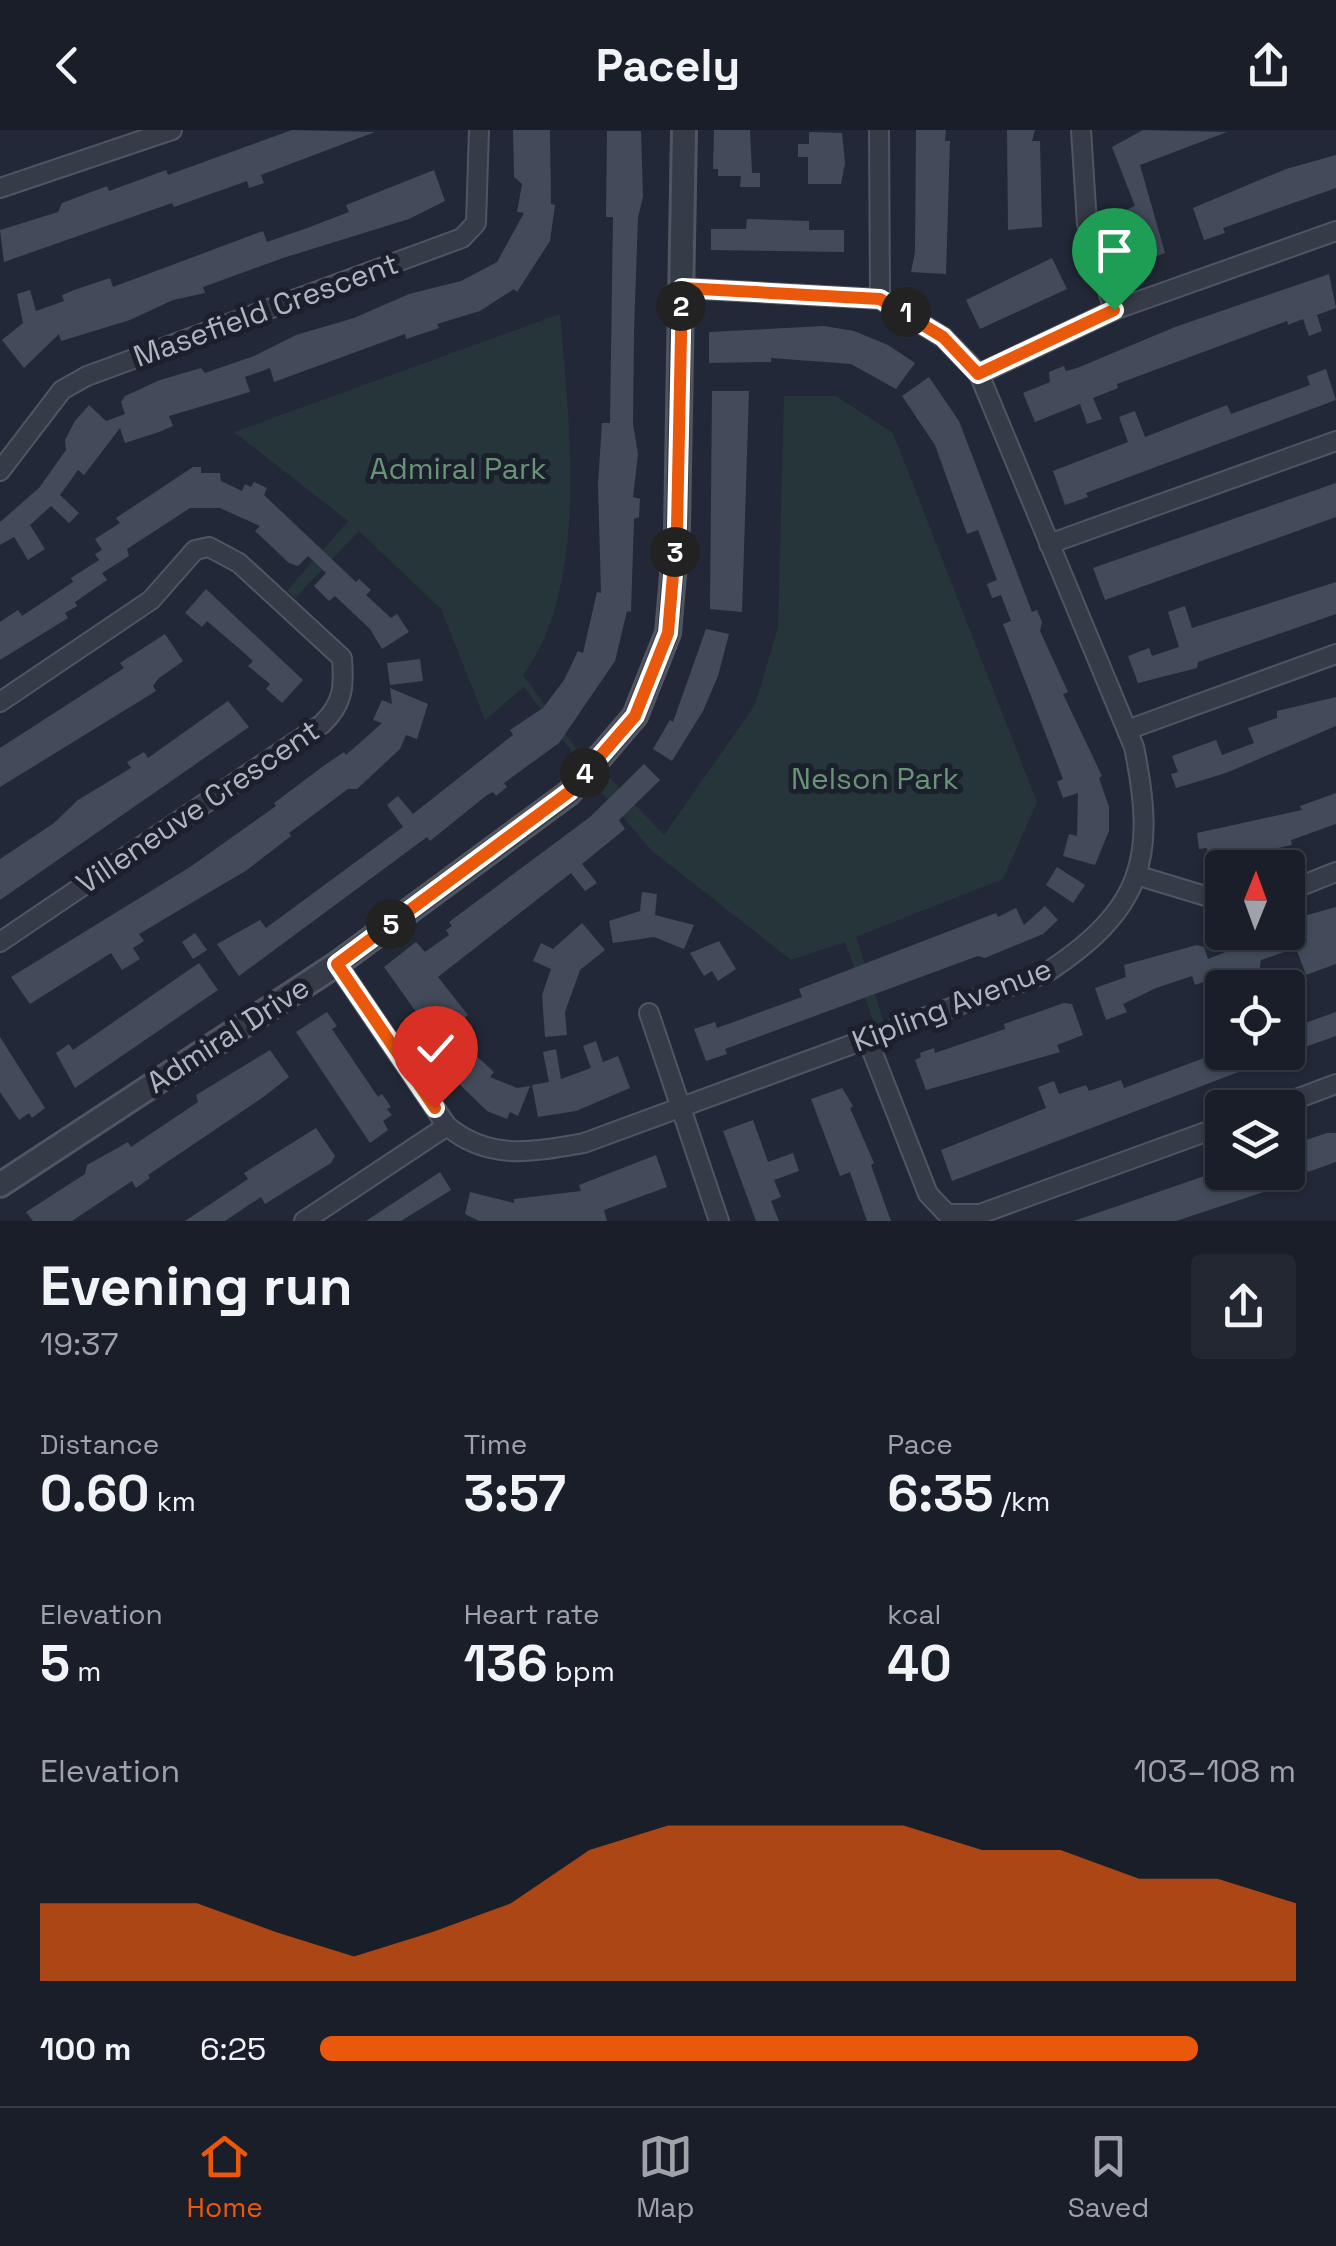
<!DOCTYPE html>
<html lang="en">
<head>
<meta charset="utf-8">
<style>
  :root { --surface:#1a1e29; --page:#232731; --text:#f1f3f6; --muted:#9fa2a8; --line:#383c46; --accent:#ea580c }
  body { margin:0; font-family:"Space Grotesk",sans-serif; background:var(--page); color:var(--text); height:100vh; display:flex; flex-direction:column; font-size:38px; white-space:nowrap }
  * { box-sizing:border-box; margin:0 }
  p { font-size:32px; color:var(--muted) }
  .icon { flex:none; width:55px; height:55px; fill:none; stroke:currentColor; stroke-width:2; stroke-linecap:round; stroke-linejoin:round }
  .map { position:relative; height:1091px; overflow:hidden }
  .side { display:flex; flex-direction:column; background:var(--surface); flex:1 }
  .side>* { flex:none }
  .needle { width:65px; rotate:1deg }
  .controls { position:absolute; left:1205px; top:720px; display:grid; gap:20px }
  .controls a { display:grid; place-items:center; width:100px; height:100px; border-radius:10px; background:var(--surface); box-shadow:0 2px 8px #0004,0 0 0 2px var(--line); font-size:50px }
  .pin { position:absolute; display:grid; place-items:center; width:85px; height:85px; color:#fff; margin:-102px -42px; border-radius:50% 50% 50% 0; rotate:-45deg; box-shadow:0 0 10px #0007 }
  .pin .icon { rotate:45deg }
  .km { position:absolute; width:50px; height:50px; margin:-25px; border-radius:50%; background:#222; color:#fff; font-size:28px; line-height:50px; text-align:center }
  .round { display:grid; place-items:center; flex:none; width:105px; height:105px; border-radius:10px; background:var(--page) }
  .head { display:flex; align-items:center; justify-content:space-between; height:170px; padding:0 40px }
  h1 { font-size:55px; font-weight:800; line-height:75px }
  .figures { display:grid; grid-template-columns:repeat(3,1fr); gap:15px; height:170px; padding:10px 40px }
  .figures div { display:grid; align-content:center }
  .figures b { font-size:50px; font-weight:800 }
  .figures small { font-size:28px; font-weight:400 }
  .figures p { font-size:28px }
  .chart { height:280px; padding:20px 40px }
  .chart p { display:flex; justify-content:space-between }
  .chart svg { width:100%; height:180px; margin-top:10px; fill:var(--accent); opacity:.7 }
  ul { padding:0 40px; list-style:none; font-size:32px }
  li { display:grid; grid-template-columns:160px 120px 1fr; align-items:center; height:75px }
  li i { height:25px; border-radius:12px; background:var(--accent) }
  header { display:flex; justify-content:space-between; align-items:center; height:130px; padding:0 40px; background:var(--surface); font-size:45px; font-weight:800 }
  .tab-bar { display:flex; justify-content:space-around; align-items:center; height:140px; border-top:2px solid var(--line); background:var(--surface); font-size:28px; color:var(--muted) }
  .tab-bar a { display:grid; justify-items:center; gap:5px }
  .tab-bar .on { color:var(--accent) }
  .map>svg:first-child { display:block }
  .green { fill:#253539 }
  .building { fill:#434b5b }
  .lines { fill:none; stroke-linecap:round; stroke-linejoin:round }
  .minor-casing { stroke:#505562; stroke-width:22 }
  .tertiary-casing { stroke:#505562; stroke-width:28 }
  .minor { stroke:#353b47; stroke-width:18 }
  .tertiary { stroke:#353b47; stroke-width:22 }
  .route-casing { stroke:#fff; stroke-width:20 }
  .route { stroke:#ea580c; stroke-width:12 }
  .labels { text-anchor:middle; stroke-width:10; stroke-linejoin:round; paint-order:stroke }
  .street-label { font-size:30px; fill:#b0b5c4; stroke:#1b202c }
  .park-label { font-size:30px; fill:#699377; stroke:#1b202c }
</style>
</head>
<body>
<header><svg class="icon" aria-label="back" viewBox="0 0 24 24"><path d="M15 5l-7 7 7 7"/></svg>Pacely<svg class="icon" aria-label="share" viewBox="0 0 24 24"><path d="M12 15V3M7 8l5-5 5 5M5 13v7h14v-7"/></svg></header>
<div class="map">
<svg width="1336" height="1091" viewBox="0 0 1336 1091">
  <rect width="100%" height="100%" fill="#222837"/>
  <g class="green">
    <path d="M560,184C569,291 590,455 523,545L578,621L574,625L524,557L485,590L441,479L359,401L295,468L287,461L348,391L234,302Z"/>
    <path d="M784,266H836L893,303L1037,672L1003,749L856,807L884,892L875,896L845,812L791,830L651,720L598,658L605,643L664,705L755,575L778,497Z"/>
  </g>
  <g class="building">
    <path d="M292,0L375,2L261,45L264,53L249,58L247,51L174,77L172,73L4,132L0,100L58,82L62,73L107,56L109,61L166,40L168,45Z"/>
    <path d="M513,0H550L551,74L555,75L550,111L517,162L514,159L480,181L437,194L439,198L406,209L405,204L274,252L270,238L245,247L250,262L169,286L173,296L159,302L125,313L120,298L84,345L78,340L60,365L79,383L69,393L51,376L30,395L45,419L28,430L14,407L0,415V392L39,358L66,320L65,310L75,291L89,275L106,291L125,284L121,272L125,266L160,250L201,238L205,243L254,226L296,205L354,188L409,164L461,151L497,132L524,83L517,82L522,54L514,47Z"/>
    <path d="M714,0H750L752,43H760V57H740L741,46H718V39H713Z"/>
    <path d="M916,0H946L945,11H950L946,144L911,142L915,122Z"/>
    <path d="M1007,0H1035L1032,11H1040L1042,97L1008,100Z"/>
    <path d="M1143,0L1227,2L1140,35L1165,123L1136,134L1118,83L1135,76L1112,17Z"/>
    <path d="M607,1H641L643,67L638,87L634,202L633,294L638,324L633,367L640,369L639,387L634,389L631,482L627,481L615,531L559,613L504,653L507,657L496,666L493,662L487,665L430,711L427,707L239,846L217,814L260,790L266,798L403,697L387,675L398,666L413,684L513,605L510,600L543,578L564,550L578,521L583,523L597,462L601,463L598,354L602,293H610L613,87H606Z"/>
    <path d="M809,2L842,3L845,33L841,54H808V27H798V14H809Z"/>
    <path d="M1336,25V58L1223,98L1225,103L1204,110L1193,78L1286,39Z"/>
    <path d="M434,40L445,71L409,89L283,128L203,157L205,163L173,170L130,190L61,211L59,204L24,238L2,210L23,193L17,164L30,160L36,181L64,171L62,165L74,160L110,148L113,157L263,101L267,112L307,98L349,82L346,75Z"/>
    <path d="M747,89L809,91V100H844V122L711,120V99H746Z"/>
    <path d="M1052,128L1067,159L980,199L966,170Z"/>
    <path d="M1329,144L1336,178L1317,185L1322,201L1309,206L1303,189L1288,195L1287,191L1117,254L1118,258L1093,268L1102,289L1087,294L1080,274L1035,292L1023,263L1050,252L1049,242L1064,236L1066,241L1077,238L1175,197Z"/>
    <path d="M824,196L854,201L888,215L915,233L896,259L851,234L771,228V232L709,233V202Z"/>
    <path d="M1326,239L1336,270L1086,363L1088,367L1065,375L1053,341L1128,312L1119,287L1135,281L1145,307L1227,275L1231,284L1310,255L1307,246Z"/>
    <path d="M929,247L959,291L1032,482L1037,480L1042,492L1040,501L1068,562L1063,564L1102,646L1099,648L1109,677V701L1095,735L1063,726L1069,704L1077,706L1078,663L1063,668L1057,652L1063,649L1003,494L1011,491L1001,465L992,468L987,454L997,450L978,400L967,404L935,315L902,266Z"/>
    <path d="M712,261H749L742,482L710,479Z"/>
    <path d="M193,337H201V343H220L221,351L242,361L245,354L251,357L254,352L267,358L264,365L356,452L359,449L371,460L366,465L391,488L397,484L409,502L382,519L370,499L335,466L329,471L314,456L326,443L308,426L298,436L289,433L255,401L260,396L220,378H190L127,419L129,426L102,443L107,450L75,472L77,476L65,483L68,488L0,530V492L18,480L22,486L73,452L71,448L99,430L95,424L102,420L95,409L120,393L116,388Z"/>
    <path d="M1336,353V387L1105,470L1093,438Z"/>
    <path d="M1336,452V484L1198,532L1197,538L1138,553L1128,526L1149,518L1152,526L1179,517L1168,482L1185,476L1192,498Z"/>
    <path d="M206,459L303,550L282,573L266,559L270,554L248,536L253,531L242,521L207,491L202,497L185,483Z"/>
    <path d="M706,499L729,504L718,546L703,581L672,631L653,619L670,590L673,592Z"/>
    <path d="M165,504L183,531L158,549L153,556L156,561L0,657V618L124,538L120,533Z"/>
    <path d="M420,529L423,551L390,555L387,533Z"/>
    <path d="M390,558L428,574L417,609L406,605L400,619L357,659H348L289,703L291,706L247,740L139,804L144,811L133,818L140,829L122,840L111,823L30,874L11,847L190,737L276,676L274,673L322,637L344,622L346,625L382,593L373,590L382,570L392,574Z"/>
    <path d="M1336,567V596L1226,643L1176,658L1171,644L1178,642L1172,626L1216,610L1222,625L1254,613L1248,598L1277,588V581Z"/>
    <path d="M228,571L249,597L0,770V729L54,693L78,670L131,638L127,632L144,622L148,628Z"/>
    <path d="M644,634L660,650L619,690L625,699L582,734L597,753L585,761L571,743L438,847L468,885L458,893L477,919L472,922L494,942L490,947L517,958L530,956L518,986L510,982L507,989L487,981L456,951L434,917L439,914L384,837L416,812L425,822L449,805L446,800L452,796L449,792L590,687Z"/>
    <path d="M1336,663V694L1291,710L1292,715L1209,733L1207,718L1199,719L1197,703L1302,680L1300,676Z"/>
    <path d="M1057,737L1085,755L1073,773L1046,755Z"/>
    <path d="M642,762L657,764L655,785L694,795L684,819L654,807L613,813L609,791L640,781Z"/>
    <path d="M1045,776L1058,790L1043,804L985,828L978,826L725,919L727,924L706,931L694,899L715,892L717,898L802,867L799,859L996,783L998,787L1016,778L1024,795Z"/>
    <path d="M1336,777V834L1306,845L1296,818L1261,830L1259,842L1232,853L1230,849L1213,855L1211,849L1195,855L1192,846L1156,858L1123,874L1127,882L1106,890L1095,858L1126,847L1124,835L1197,815L1204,817L1208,829L1276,802H1295L1292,794L1301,790L1300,787Z"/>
    <path d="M582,793L605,820L580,840L565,882L567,905L545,907L542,865L551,839L533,831L541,813L553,819Z"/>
    <path d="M195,803L207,820L193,829L182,812Z"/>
    <path d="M719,811L736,839L718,851L712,841L704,846L690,823Z"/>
    <path d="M199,833L218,860L75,958L56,923L69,914L73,920Z"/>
    <path d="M1064,873L1072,874L1083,905L1057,915L1060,922L926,960L915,930L921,927L920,923L934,918L935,923L1005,899L1004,894Z"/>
    <path d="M327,882L337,896L332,899L378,967L382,964L391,977L387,979L392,985L383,991L388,1000L370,1013L296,902Z"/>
    <path d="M1336,882V906L1288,923V899Z"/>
    <path d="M0,907L45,978L32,988L29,983L19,990L0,962Z"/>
    <path d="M596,911L603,932L618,926L630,958L576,981L538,987L532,955L549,952L543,922L556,919L561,949L591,938L583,916Z"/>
    <path d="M270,920L289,947L262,968L148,1045L150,1048L136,1058L132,1051L72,1091H33L26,1082L85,1044L87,1035L128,1012L131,1017L198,972L196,965Z"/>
    <path d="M1220,922L1286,924L952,1051L941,1020L1046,978L1038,957L1054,951L1059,964L1086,955L1089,961L1121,950L1124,958Z"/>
    <path d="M842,958L853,976L850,978L874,1033L871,1035L891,1091H867L850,1042L840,1046L811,969Z"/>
    <path d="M753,990L768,1032L793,1023L799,1041L774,1050L781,1067L771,1071L779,1091H756L723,1001Z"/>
    <path d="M316,998L335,1026L331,1033L265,1074L261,1067L225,1091H185L248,1049L244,1043Z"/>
    <path d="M1327,1003H1336V1032L1308,1042L1297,1013Z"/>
    <path d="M656,1025L667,1057L604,1080L607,1091H479L465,1084L470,1062L514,1073V1069L581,1061L579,1055Z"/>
    <path d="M440,1042L451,1060L401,1091H366Z"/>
    <path d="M1216,1042H1284L1288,1054L1176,1091H1074Z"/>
  </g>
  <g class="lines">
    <defs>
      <g id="minor">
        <path d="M879,0L880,169"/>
        <path d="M1081,0L1087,94L1114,180"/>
        <path d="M0,58L172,0"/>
        <path d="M979,244L1114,180L1336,101"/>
        <path d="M0,341L62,260L87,246L462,108L476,93L479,0"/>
        <path d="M1049,414L1336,311"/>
        <path d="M0,572L151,470L195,420L209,417L239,433L342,528C344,556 344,573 322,594L0,812"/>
        <path d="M1127,600L1336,524"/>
        <path d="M1136,745L1222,771"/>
        <path d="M1288,761L1336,742"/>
        <path d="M337,834L447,996C489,1031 533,1022 584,1013L1046,843C1143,779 1157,729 1134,617L979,244L943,207L880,169L681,158"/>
        <path d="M649,883L719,1091"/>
        <path d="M867,908L928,1064L947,1084H980L1222,996"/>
        <path d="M1272,978L1336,954"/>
        <path d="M304,1091L447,996"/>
      </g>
      <path id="tertiary" d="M0,1055L337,834L569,663L635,586L668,503L677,398L684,0"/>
    </defs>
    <use href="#minor" class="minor-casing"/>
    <use href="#tertiary" class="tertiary-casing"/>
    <use href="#minor" class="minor"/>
    <use href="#tertiary" class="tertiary"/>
  </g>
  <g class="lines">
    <defs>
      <path id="route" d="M435,978L337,834L569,662L635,586L668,503L677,398L682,158L880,169L943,207L978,244L1114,180"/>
    </defs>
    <use href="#route" class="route-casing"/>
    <use href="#route" class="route"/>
  </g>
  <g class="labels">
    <g class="street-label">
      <text transform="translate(266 180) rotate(-20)" y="10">Masefield Crescent</text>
      <text transform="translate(198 677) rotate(-34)" y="10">Villeneuve Crescent</text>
      <text transform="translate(952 875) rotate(-21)" y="10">Kipling Avenue</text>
      <text transform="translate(228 905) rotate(-33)" y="10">Admiral Drive</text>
    </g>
    <g class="park-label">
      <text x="458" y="349">Admiral Park</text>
      <text x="875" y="659">Nelson Park</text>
    </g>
  </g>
</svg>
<div class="controls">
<a><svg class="needle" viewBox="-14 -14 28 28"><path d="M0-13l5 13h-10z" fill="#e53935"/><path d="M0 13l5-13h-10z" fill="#9fa2a8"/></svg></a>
<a><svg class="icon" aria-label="locate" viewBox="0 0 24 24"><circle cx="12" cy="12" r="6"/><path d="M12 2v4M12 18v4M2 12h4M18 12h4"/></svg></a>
<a><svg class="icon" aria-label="layers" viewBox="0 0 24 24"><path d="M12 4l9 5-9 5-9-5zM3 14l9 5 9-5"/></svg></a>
</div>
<div class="pin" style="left:1114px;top:180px;background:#1e9e55"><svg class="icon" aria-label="arrive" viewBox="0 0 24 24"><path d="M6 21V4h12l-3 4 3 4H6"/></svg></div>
<div class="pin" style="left:435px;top:978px;background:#d93025"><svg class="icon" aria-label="check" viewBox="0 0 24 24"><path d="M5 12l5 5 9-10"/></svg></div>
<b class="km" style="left:906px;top:182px">1</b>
<b class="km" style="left:681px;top:176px">2</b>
<b class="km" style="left:675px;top:422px">3</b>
<b class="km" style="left:585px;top:643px">4</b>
<b class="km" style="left:391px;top:794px">5</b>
</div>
<section class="side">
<div class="head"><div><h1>Evening run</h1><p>19:37</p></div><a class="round"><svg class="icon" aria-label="share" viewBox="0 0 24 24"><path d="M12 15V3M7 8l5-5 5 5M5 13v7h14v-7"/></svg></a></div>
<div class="figures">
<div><p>Distance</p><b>0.60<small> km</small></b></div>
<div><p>Time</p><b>3:57</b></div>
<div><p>Pace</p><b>6:35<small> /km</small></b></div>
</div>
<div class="figures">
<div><p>Elevation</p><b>5<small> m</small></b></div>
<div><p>Heart rate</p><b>136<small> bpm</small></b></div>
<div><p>kcal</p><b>40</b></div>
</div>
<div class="chart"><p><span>Elevation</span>103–108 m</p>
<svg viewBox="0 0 160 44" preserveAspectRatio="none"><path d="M0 44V25L10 25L20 25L30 32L40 38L50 32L60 25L70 12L80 6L90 6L100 6L110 6L120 12L130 12L140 19L150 19L160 25V44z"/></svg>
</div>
<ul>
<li><b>100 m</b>6:25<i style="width:90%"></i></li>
</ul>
</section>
<nav class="tab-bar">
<a class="on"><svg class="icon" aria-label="home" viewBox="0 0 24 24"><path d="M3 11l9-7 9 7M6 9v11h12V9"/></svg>Home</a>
<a><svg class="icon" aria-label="map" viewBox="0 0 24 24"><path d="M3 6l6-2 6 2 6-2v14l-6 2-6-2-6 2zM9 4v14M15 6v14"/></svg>Map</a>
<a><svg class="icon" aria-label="saved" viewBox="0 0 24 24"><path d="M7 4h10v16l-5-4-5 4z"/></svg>Saved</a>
</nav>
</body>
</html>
